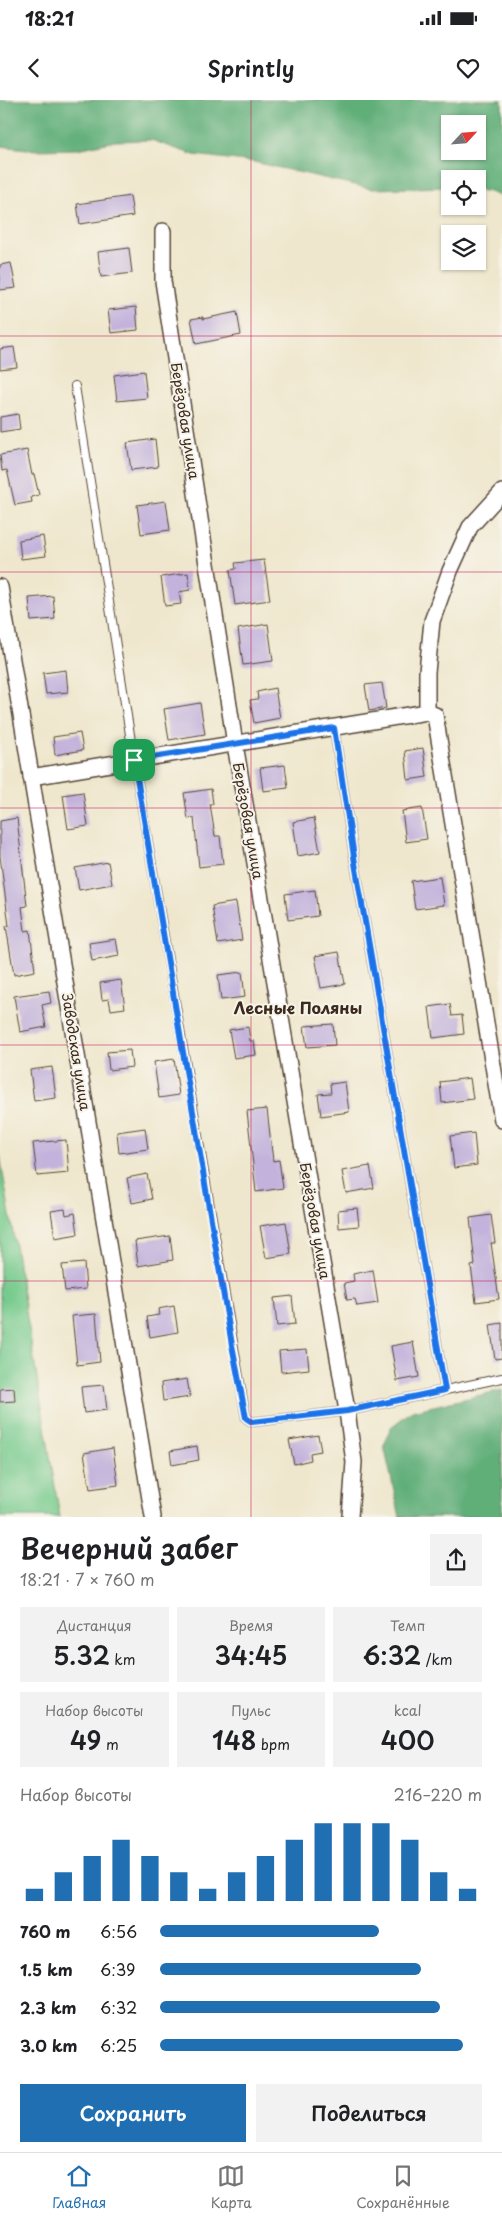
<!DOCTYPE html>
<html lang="ru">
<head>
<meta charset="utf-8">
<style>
  :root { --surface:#fff; --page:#f2f2f2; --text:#202124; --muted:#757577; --line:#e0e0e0; --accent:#1f6fb2 }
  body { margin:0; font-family:"Playpen Sans",sans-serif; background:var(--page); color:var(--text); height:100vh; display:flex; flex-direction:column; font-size:19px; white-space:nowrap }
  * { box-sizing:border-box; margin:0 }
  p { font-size:16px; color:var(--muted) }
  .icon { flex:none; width:28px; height:28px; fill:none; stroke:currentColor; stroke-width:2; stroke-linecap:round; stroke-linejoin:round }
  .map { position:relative; height:1417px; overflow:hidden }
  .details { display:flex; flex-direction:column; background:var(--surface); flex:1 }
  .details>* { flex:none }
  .needle { width:32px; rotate:64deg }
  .buttons { position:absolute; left:441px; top:15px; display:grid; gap:10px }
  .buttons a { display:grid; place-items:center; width:45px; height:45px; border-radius:0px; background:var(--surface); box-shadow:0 1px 4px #0004; font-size:25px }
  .pin { position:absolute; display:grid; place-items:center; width:42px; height:42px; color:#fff; margin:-21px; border-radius:10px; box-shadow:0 2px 8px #0006 }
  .round { display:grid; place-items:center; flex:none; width:52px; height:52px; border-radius:0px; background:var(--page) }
  .overview { display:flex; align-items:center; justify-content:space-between; height:85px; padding:0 20px }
  h1 { font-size:28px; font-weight:600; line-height:38px }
  .stats { display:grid; grid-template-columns:repeat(3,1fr); gap:8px; height:85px; padding:5px 20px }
  .stats div { display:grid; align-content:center; border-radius:0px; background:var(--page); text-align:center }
  .stats b { font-size:25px; font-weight:600 }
  .stats small { font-size:14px; font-weight:400 }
  .stats p { font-size:14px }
  .chart { height:140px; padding:10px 20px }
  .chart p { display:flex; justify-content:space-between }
  .chart svg { width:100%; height:90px; margin-top:5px; stroke:var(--accent); stroke-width:6 }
  .cta { display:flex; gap:10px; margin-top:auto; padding:10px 20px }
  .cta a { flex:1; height:58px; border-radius:0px; background:var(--accent); color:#fff; font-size:20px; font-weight:600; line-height:58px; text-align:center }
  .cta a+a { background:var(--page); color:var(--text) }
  ul { padding:0 20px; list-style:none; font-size:16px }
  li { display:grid; grid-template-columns:80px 60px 1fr; align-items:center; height:38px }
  li i { height:12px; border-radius:6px; background:var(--accent) }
  .status { display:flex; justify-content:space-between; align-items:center; height:35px; padding:0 25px; background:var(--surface); direction:ltr }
  .status svg { height:14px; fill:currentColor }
  header { display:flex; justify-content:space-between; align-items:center; height:65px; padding:0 20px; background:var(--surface); font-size:22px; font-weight:600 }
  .tabs { display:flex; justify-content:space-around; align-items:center; height:70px; border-top:1px solid var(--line); background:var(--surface); font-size:14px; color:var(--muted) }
  .tabs a { display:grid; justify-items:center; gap:2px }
  .tabs .selected { color:var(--accent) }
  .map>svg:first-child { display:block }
  .green { fill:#77cb8e; stroke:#597a56 }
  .forest { fill:#61af79; stroke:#4e6c4c; fill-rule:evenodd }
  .building { fill:#c3b3dc }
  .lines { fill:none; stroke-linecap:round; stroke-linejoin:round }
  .lane-casing { stroke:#564638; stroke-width:10 }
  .street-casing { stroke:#564638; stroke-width:18 }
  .lane { stroke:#fff; stroke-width:8 }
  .street { stroke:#fff; stroke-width:15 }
  .route-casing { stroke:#fff; stroke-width:10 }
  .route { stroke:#1a73e8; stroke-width:6 }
  .grid { fill:none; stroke:#c2185b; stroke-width:1; stroke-opacity:0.55 }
  .labels { text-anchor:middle; stroke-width:4; stroke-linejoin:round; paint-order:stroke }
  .street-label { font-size:14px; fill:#3b2a1e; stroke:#f7f3e8 }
  .quarter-label { font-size:16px; font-weight:bold; fill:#3b2a1e; stroke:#f7f3e8 }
</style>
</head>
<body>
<div class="status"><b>18:21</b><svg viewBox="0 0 49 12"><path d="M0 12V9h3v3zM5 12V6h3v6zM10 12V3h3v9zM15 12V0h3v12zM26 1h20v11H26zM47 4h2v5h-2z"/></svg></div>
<header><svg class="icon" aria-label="back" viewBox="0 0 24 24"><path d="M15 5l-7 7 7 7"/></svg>Sprintly<svg class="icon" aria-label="heart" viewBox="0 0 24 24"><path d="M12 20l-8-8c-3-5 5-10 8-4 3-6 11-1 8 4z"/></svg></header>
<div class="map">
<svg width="502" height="1417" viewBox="0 0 502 1417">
  <rect width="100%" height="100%" fill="#f7f3e8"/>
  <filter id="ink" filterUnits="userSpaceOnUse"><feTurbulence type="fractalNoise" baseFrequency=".02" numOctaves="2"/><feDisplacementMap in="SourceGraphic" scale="10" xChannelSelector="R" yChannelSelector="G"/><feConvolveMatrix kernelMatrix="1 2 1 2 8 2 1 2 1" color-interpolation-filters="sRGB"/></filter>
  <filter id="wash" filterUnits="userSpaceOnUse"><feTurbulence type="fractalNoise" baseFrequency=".0096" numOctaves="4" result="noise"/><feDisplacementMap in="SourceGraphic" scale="20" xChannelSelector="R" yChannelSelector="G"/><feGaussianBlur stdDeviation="1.12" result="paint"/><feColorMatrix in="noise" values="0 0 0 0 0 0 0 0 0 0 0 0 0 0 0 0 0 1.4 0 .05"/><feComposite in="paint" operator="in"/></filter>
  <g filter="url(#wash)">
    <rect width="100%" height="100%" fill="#efe7cd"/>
    <path class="green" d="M0,1055L60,1417H0Z"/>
    <g class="forest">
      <path d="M0,0H502V97L490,92L478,90V79H450V87L372,89L254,62L194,55L151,40L115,41L78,49L36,50L0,46ZM450,24H478V51H450Z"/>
      <path d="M502,1290V1417H400L384,1346L391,1327L412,1311Z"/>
    </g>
    <g id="blocks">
      <g class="building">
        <path d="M130,96L133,116L80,124L77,104Z"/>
        <path d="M129,148L132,173L101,177L98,152Z"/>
        <path d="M11,163L16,188L0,190V165Z"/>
        <path d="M136,207L138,230L111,233L108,210Z"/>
        <path d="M237,212L241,235L196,244L191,219L203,217V219Z"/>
        <path d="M14,247L17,267L0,269V249Z"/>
        <path d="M144,271L147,298L117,301L114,275Z"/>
        <path d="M18,314L20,329L0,332V317Z"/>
        <path d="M155,339L158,367L131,370L127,343Z"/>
        <path d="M27,350L32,375L34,374L39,395L31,397L32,402L15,405L7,370L2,371L0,355Z"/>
        <path d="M166,401L170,430L141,434L137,405Z"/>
        <path d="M43,436L46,456L21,459L19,440Z"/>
        <path d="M264,460L270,500L235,505L230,470L236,469L235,463Z"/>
        <path d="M188,473L190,490L179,492L181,504L165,506L161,477Z"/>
        <path d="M53,496L55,519L31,521L29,498Z"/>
        <path d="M268,524L273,561L243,565L238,529Z"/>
        <path d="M66,570L68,592L46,594L43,573Z"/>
        <path d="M382,583L386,608L369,611L365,585Z"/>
        <path d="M275,588L280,618L254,623L250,600L258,599L257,592Z"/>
        <path d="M200,603L205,634L169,640L164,609Z"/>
        <path d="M80,633L83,650L55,655L53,637Z"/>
        <path d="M423,648L427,677L408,680L405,651Z"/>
        <path d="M285,665L288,688L263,691L260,668Z"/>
        <path d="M211,689L213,704H210L215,736H220L223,764L199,767L194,718L188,719L184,693Z"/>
        <path d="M83,692L88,726L68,729L63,695Z"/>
        <path d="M422,708L427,739L406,742L402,711Z"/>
        <path d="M17,718L27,806L22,807L25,831L30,830L35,871L14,875L6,826H9L0,756V721Z"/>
        <path d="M314,718L320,752L298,756L293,722Z"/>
        <path d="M108,762L112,784L79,790L75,768Z"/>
        <path d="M440,777L444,805L415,809L411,781Z"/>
        <path d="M315,790L318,816L288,820L285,794Z"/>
        <path d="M236,802L242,840L218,844L212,806Z"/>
        <path d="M116,839L119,856L92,861L89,843Z"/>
        <path d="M339,852L345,884L321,888L315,856Z"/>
        <path d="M242,872L245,897L221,900L218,875Z"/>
        <path d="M121,880L125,908L111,910L109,899L102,900L100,883Z"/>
        <path d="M49,891L51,903L42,905L46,927L20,932L14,896Z"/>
        <path d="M450,904L452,916L462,915L464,934L433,938L429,907Z"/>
        <path d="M333,924L335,945L307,947L304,926Z"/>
        <path d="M248,927L250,941H254L256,955L234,958L229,930Z"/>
        <path d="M130,950L132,967L109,970L107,952Z"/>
        <path d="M174,959L179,995L159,998L154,962Z"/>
        <path d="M52,967L56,998L34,1001L30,970Z"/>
        <path d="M470,978L473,999L442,1003L440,982Z"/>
        <path d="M345,982L349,1012L321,1016L318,994L331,993L330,984Z"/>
        <path d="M267,1009L273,1061L279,1060L283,1088L256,1092L247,1011Z"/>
        <path d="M145,1028L148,1049L119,1053L117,1032Z"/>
        <path d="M474,1033L477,1065L454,1068L450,1036Z"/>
        <path d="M66,1040L69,1073L37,1076L33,1043Z"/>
        <path d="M370,1066L374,1088L346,1093L342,1071Z"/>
        <path d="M147,1074L152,1099L132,1103L127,1078Z"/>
        <path d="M357,1108L359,1126L339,1128L338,1110Z"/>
        <path d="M65,1109L66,1115L75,1113L78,1134L55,1138L51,1111Z"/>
        <path d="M491,1115L495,1143H491L499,1199L476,1202L471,1166L475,1165L470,1118Z"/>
        <path d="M286,1122L291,1154L266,1158L260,1126Z"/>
        <path d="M170,1136L173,1160L138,1166L135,1141Z"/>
        <path d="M84,1163L86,1189L65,1191L62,1165Z"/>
        <path d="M373,1170L378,1203L357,1206L355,1199L347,1200L344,1183L354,1181L353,1174Z"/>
        <path d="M292,1196L295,1224L277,1226L274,1198Z"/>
        <path d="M174,1206L178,1232L150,1237L147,1217L159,1215L158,1209Z"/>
        <path d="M96,1214L100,1262L77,1265L72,1216Z"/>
        <path d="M502,1223V1258L495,1259L490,1225Z"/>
        <path d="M413,1242L419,1277L397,1281L391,1246Z"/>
        <path d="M307,1249L309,1269L281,1272L279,1251Z"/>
        <path d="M187,1279L190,1297L163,1301L161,1283Z"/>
        <path d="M104,1285L107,1310L84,1313L81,1287Z"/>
        <path d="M14,1288L15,1301L0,1302V1289Z"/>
        <path d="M318,1335L321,1351L310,1353L311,1360L294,1364L289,1340Z"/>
        <path d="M197,1346L199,1360L172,1365L170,1351Z"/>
        <path d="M113,1348L118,1385L90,1389L84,1353Z"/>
      </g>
    </g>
  </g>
  <g filter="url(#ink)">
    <use href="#blocks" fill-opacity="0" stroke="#564638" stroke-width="1"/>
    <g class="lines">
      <defs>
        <g id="lane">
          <path d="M75,286L134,660L246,1318L252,1322L347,1311L502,1278"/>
          <path d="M334,628L355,763L445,1290"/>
        </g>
        <g id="street">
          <path d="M163,131V181L235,644L347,1311L354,1362L350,1417"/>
          <path d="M0,487L153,1417"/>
          <path d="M427,612V572L432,521L450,471L470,427L502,392"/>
          <path d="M31,677L427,612L435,615L502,1020"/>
        </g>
      </defs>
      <use href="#lane" class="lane-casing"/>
      <use href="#street" class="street-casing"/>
      <use href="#lane" class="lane"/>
      <use href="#street" class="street"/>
    </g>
  </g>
  <g class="lines" filter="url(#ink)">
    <defs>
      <path id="route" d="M334,628L355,763L445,1290L347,1311L252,1322L246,1318L232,1245L134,660Z"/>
    </defs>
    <use href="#route" class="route-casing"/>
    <use href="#route" class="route"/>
  </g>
  <path class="grid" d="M251,0V1417M0,236H502M0,472H502M0,708H502M0,945H502M0,1181H502"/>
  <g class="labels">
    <g class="street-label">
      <text transform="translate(185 321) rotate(81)" y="5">Берёзовая улица</text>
      <text transform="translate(248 721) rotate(80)" y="5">Берёзовая улица</text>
      <text transform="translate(76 952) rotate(81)" y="5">Заводская улица</text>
      <text transform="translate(315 1121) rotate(80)" y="5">Берёзовая улица</text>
    </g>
    <g class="quarter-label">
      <text x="298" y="914">Лесные Поляны</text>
    </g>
  </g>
</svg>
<div class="buttons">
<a><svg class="needle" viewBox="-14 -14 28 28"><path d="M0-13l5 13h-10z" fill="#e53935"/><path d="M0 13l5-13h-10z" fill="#757577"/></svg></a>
<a><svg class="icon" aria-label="locate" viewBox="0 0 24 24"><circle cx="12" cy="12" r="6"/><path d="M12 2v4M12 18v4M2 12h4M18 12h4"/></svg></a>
<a><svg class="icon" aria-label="layers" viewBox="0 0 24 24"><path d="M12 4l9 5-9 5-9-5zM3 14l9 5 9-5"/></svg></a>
</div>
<div class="pin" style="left:134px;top:660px;background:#1e9e55"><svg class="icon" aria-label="arrive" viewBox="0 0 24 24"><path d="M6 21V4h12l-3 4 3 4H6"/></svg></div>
</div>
<section class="details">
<div class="overview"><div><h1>Вечерний забег</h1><p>18:21 · 7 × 760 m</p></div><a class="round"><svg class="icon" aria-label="share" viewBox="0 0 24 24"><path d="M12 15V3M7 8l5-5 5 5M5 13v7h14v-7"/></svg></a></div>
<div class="stats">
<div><p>Дистанция</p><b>5.32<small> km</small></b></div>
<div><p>Время</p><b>34:45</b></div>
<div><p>Темп</p><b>6:32<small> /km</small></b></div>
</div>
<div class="stats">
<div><p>Набор высоты</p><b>49<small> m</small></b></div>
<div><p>Пульс</p><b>148<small> bpm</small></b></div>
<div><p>kcal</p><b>400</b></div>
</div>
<div class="chart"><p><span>Набор высоты</span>216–220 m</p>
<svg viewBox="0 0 160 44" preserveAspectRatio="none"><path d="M5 44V38M15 44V30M25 44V22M35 44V14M45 44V22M55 44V30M65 44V38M75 44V30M85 44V22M95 44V14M105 44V6M115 44V6M125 44V6M135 44V14M145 44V30M155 44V38"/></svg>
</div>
<ul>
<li><b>760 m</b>6:56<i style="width:68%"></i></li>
<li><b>1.5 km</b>6:39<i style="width:81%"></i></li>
<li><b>2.3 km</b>6:32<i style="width:87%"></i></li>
<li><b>3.0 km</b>6:25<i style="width:94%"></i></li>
</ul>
<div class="cta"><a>Сохранить</a><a>Поделиться</a></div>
</section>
<nav class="tabs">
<a class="selected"><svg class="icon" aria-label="home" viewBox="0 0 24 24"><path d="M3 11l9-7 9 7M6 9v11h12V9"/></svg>Главная</a>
<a><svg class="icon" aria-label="map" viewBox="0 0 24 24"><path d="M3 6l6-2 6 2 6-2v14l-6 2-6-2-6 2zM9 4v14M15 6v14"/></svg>Карта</a>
<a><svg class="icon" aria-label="saved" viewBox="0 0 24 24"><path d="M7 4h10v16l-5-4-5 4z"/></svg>Сохранённые</a>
</nav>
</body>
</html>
